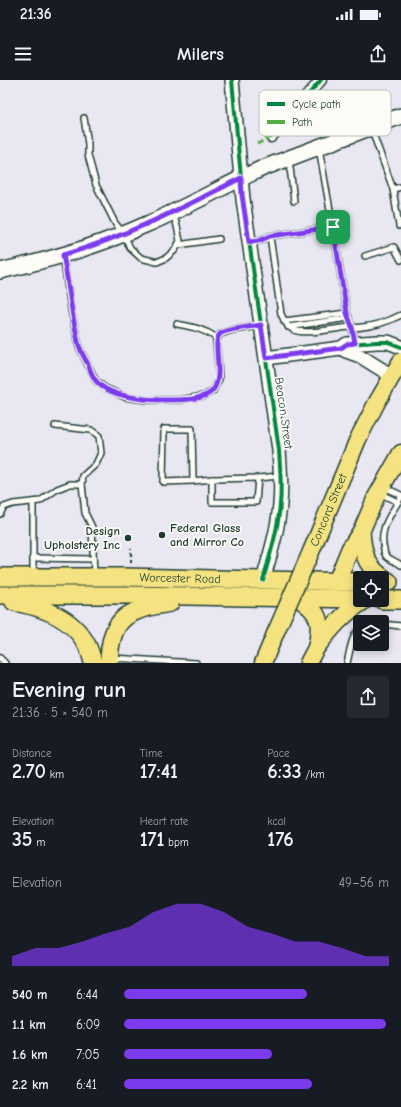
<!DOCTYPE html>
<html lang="en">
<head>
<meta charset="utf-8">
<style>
  :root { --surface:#171b24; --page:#242831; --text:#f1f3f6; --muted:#9ea1a6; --accent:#7c3aed }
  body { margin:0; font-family:"Comic Neue",sans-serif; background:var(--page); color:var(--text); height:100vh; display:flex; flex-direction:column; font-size:15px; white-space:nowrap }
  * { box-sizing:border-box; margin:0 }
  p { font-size:13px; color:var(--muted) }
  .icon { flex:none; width:22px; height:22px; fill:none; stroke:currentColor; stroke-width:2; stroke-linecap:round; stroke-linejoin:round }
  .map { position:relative; height:583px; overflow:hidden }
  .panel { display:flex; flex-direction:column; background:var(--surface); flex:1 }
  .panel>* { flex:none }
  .fabs { position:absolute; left:353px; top:491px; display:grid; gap:8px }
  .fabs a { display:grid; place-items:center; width:36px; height:36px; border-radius:4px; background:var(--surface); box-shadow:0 2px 10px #0003; font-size:20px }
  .pin { position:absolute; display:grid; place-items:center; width:34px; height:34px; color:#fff; margin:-17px; border-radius:8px; box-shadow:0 2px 6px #0006 }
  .round { display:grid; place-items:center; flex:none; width:42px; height:42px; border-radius:4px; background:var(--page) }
  .summary { display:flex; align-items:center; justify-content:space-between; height:68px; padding:0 12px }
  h1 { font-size:22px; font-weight:700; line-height:30px }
  .stats { display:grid; grid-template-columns:repeat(3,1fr); gap:6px; height:68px; padding:4px 12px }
  .stats div { display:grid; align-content:center }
  .stats b { font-size:20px; font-weight:700 }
  .stats small { font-size:11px; font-weight:400 }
  .stats p { font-size:11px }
  .chart { height:112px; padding:8px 12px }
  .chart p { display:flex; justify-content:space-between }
  .chart svg { width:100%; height:72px; margin-top:4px; fill:var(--accent); opacity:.7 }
  ul { padding:0 12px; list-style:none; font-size:13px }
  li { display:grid; grid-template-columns:64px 48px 1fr; align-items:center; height:30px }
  li i { height:10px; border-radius:5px; background:var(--accent) }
  .status { display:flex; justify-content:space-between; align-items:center; height:28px; padding:0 20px; background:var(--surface); direction:ltr }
  .status svg { height:11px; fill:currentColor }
  header { display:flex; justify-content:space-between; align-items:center; height:52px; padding:0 12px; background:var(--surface); font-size:18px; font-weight:700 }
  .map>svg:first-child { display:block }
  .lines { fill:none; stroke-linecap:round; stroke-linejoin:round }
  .service-casing { stroke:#1f3d34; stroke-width:8 }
  .minor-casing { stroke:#1f3d34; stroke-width:13 }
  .tertiary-casing { stroke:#1f3d34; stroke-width:16 }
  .secondary-casing { stroke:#1f3d34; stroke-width:18 }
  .primary-casing { stroke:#1f3d34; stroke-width:19 }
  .trunk-casing { stroke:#1f3d34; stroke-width:20 }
  .path { stroke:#1f3d34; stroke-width:2; stroke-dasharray:4 3; stroke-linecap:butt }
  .service { stroke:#fdfcf7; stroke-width:5 }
  .minor { stroke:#fdfcf7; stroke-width:10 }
  .tertiary { stroke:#fdfcf7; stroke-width:13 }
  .secondary { stroke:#fdfcf7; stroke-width:15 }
  .primary { stroke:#f5e381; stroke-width:16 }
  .trunk { stroke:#f5e381; stroke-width:17 }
  .primary-bridge-casing { stroke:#1f3d34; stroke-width:19; stroke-linecap:butt }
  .primary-bridge { stroke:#f5e381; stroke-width:16 }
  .quiet { stroke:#52ad45; stroke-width:3; stroke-dasharray:6 3; stroke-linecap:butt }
  .cycleway-casing { stroke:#fdfcf7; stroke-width:6 }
  .cycleway { stroke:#00873e; stroke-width:4 }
  .route-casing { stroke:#fff; stroke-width:8 }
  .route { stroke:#7c3aed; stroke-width:5 }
  .poi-dot { fill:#1f3d34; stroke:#fdfcf7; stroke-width:1.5 }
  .labels { text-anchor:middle; stroke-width:3.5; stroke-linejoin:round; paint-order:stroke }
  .street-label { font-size:12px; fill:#1f3d34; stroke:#fdfcf7 }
  .poi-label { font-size:12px; font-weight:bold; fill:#1f3d34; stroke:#fdfcf7; text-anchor:start }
  .key { fill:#fdfcf7; stroke:#bac3bc; stroke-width:1 }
  .key-label { font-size:11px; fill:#1f3d34 }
</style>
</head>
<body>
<div class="status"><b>21:36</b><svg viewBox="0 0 49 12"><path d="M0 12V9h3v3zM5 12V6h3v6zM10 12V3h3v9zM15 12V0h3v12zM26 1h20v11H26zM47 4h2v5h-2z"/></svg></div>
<header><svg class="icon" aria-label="menu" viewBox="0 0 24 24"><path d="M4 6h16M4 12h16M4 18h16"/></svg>Milers<svg class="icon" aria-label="share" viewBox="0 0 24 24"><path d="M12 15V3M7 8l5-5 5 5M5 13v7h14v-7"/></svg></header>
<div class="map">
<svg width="401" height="583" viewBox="0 0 401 583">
  <rect width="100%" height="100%" fill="#e8e7f2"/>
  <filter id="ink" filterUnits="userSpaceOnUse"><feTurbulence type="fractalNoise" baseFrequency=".025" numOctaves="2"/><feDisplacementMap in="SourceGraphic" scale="8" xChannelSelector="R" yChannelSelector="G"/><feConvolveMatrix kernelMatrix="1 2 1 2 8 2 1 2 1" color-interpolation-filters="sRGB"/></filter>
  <g filter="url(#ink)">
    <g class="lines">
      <defs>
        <g id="service">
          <path d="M84,38L88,64V75L96,105L115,143L124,154L130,168L141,178L157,182L166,178L175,170L180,161L177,146L173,133"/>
          <path d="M371,48L393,109L401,107"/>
          <path d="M319,68L333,147L347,233L352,247L355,263"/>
          <path d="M289,79L294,121"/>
          <path d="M393,109L399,146"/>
          <path d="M270,156L281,234C284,240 286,246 292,249C304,256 335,248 350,247C354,247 358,248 362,247C376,246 389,241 401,235"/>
          <path d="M250,162L259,161L270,156L333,147"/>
          <path d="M178,165L219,159"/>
          <path d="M63,176L71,229L79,267L96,301L105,308L125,317L147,320H180L204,316L213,311L219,299L218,284L216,262L220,254L233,250L260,246"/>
          <path d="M365,176L394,167L401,180"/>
          <path d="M284,241L347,233"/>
          <path d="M177,244C193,247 204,249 217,258"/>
          <path d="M288,247L349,238"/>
          <path d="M55,346L91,350L99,356L101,373L96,384L83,396L82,404L85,433L92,447L94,494"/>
          <path d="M212,399V422H256L258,398L279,396"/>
          <path d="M193,401L163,402L164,349H192L193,401L212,399L258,398"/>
          <path d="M384,407L401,415"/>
          <path d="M381,414L398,422"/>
          <path d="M401,417C392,433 378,449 384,469C384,472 385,475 387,477C391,480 397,482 401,485"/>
          <path d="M0,434L4,427L13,424L40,421L57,409L70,404H82"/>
          <path d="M33,478L93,479"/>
          <path d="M33,495V422"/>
          <path d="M382,544L401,546"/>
          <path d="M0,578L5,583"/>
          <path d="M112,578L196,583"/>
          <path d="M347,583C350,571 351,557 360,548"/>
        </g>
        <path id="minor" d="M271,57L321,0"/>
        <g id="tertiary">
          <path d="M232,0L243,119L279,370C280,388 282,406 280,424C278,450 270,475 263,500"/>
          <path d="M341,268L346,271L360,276L392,296"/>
          <path d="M266,278L341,268L347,264L377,262H388L401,267"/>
        </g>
        <path id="secondary" d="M0,191C50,180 98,166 145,145C185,128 223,106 263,88L401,36"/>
        <g id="primary">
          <path d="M361,452L376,417L401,373"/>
          <path id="s1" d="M313,467L358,359L377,322L401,281"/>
          <path d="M263,583L275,554"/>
          <path d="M308,583L317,566"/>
        </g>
        <g id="trunk">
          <path d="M361,452C363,477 367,488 389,502"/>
          <path id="s2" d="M0,497H125L360,502"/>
          <path d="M337,501L350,469L361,452"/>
          <path d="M0,515H128L360,519"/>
          <path d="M300,519C320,532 322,543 317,566"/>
          <path d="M382,520H401"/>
          <path d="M14,522C50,528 85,543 93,583"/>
          <path d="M317,566C331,548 345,532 365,520"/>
          <path d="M109,583C110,537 127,530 170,523"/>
        </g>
      </defs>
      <use href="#service" class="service-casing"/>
      <use href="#minor" class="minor-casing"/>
      <use href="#tertiary" class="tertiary-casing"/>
      <use href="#secondary" class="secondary-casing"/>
      <use href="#primary" class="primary-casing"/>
      <use href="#trunk" class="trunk-casing"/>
      <path class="path" d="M131,483V468"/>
      <use href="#service" class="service"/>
      <use href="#minor" class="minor"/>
      <use href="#tertiary" class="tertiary"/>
      <use href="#secondary" class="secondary"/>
      <use href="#primary" class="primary"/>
      <use href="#trunk" class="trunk"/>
      <defs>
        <path id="primary-bridge" d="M275,554L313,467"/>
      </defs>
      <use href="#primary-bridge" class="primary-bridge-casing"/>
      <use href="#primary-bridge" class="primary-bridge"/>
      <path class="quiet" d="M257,64L271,57"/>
      <defs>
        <g id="cycleway">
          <path d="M232,0L243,119L279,370C280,388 282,406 280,424C278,450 270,475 263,500"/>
          <path d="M271,57L321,0"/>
          <path d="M266,278L341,268L347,264L377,262H388L401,267"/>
        </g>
      </defs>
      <use href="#cycleway" class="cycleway-casing"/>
      <use href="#cycleway" class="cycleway"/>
    </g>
  </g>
  <g class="lines" filter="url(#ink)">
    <defs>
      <path id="route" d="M241,98L242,115L249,162L259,161L270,156L333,147L347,233L352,247L355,263L347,264L341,268L266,278L261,245C252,247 226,249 220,254C211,262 225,295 213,310C205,321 177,320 164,320C145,320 109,317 96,301C92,296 90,290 88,284C85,279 82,274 80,268C77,262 77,254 75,247C70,223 68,199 63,175C126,157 183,127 241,98Z"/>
    </defs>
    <use href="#route" class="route-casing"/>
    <use href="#route" class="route"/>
  </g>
  <g class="poi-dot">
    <circle cx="162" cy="455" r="4"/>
    <circle cx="128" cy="458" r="4"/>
  </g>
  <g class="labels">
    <g class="street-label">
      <text transform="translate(284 333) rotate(82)" y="4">Beacon Street</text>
      <text dy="4" stroke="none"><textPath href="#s1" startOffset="40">Concord Street</textPath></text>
      <text dy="4" stroke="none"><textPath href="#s2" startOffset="180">Worcester Road</textPath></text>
    </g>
    <g class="poi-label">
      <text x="170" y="452">Federal Glass<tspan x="170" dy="14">and Mirror Co</tspan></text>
      <text x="120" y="455" text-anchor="end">Design<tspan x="120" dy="14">Upholstery Inc</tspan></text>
    </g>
  </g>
  <rect x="259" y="10" width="132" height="46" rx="6" class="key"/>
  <rect x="267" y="22" width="18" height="4" fill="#00873e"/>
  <rect x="267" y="40" width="18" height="4" fill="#52ad45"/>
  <g class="key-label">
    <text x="292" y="28">Cycle path</text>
    <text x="292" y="46">Path</text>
  </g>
</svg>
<div class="fabs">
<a><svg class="icon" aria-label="locate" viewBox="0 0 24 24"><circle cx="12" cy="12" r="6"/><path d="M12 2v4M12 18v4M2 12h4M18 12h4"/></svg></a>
<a><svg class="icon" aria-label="layers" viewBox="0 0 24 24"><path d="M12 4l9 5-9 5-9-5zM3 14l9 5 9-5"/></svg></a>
</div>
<div class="pin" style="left:333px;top:147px;background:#1e9e55"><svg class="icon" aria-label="arrive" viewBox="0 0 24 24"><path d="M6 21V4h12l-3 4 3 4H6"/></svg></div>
</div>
<section class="panel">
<div class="summary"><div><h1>Evening run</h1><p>21:36 · 5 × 540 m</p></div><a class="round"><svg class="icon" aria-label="share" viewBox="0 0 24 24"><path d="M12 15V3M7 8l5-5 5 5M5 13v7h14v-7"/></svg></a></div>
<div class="stats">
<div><p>Distance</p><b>2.70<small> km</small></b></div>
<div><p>Time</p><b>17:41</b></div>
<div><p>Pace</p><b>6:33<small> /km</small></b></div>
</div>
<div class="stats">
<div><p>Elevation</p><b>35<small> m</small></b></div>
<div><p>Heart rate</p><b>171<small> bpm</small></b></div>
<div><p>kcal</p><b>176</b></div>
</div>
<div class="chart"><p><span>Elevation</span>49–56 m</p>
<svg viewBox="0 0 160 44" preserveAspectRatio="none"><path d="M0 44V38L10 33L20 33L30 29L40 24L50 20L60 11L70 6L80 6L90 11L100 20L110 24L120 29L130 29L140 33L150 38L160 38V44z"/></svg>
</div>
<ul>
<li><b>540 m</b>6:44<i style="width:69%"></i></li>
<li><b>1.1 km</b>6:09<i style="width:99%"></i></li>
<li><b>1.6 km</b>7:05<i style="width:56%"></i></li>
<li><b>2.2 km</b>6:41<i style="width:71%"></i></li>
</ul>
</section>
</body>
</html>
